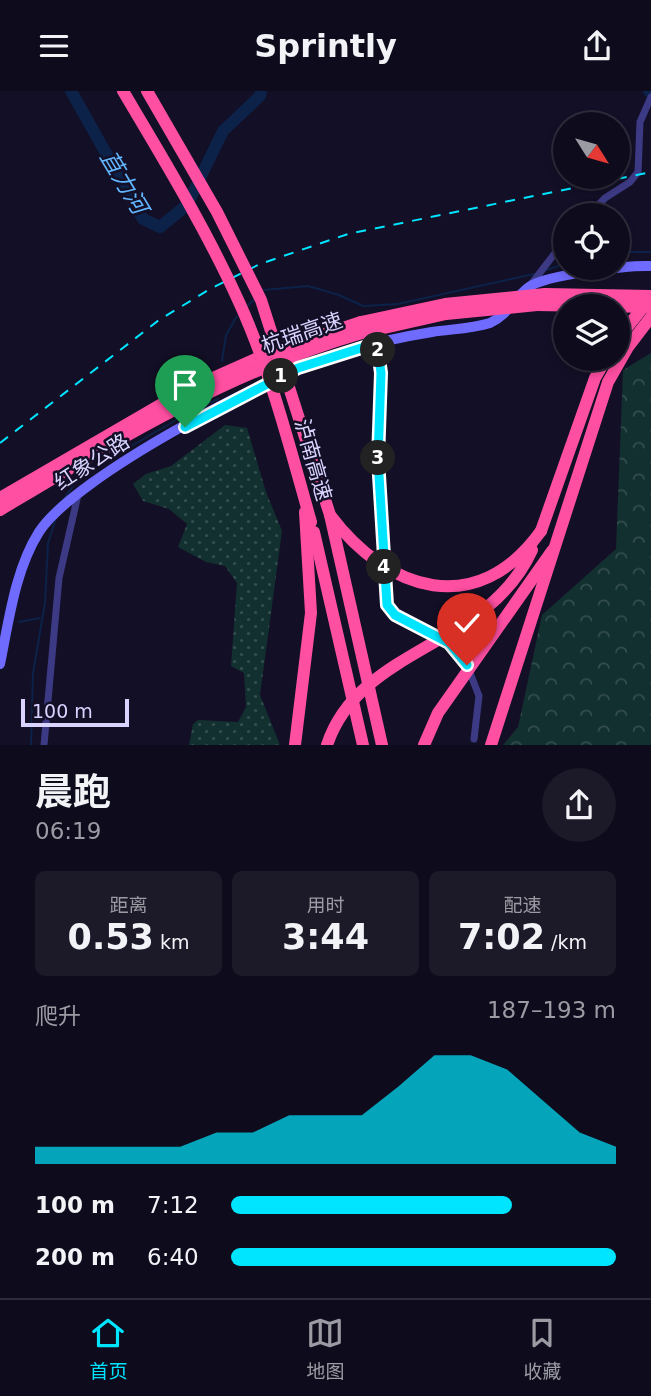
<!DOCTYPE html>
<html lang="zh">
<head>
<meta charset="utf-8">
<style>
  :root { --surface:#0e0b1c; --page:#1c1929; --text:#f1f3f6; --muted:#9b9ba3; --line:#2e2b3b; --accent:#00e5ff }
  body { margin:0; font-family:"DejaVu Sans","Noto Sans SC",sans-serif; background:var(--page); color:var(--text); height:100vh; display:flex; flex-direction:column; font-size:26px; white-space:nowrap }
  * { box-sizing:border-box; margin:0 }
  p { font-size:23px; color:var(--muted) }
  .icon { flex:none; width:38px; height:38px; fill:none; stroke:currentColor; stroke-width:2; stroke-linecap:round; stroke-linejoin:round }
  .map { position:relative; height:654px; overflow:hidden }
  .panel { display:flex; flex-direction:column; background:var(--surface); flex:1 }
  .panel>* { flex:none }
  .needle { width:46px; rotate:127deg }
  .fabs { position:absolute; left:553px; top:21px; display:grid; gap:14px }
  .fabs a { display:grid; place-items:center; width:77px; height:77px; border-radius:50%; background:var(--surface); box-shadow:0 4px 10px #0003,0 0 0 2px var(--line); font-size:35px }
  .scale { position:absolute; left:21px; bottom:18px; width:108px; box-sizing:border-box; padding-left:7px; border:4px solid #d9d4ff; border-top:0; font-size:19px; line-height:24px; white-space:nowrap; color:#d9d4ff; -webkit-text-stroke:5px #130f26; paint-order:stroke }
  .pin { position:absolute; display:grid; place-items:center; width:60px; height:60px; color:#fff; margin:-72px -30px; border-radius:50% 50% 50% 0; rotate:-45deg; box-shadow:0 0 7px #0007 }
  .pin .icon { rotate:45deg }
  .km { position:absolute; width:35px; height:35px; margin:-18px; border-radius:50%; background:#222; color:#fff; font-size:19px; line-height:35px; text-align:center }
  .round { display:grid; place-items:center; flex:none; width:74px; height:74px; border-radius:37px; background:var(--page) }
  .overview { display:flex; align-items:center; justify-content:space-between; height:119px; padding:0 35px }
  h1 { font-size:38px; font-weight:700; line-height:52px }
  .stats { display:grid; grid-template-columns:repeat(3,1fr); gap:10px; height:119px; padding:7px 35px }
  .stats div { display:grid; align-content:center; border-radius:10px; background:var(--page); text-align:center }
  .stats b { font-size:35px; font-weight:700 }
  .stats small { font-size:19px; font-weight:400 }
  .stats p { font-size:19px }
  .chart { height:196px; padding:14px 35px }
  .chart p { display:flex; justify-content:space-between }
  .chart svg { width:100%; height:126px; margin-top:7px; fill:var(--accent); opacity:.7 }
  ul { padding:0 35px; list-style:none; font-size:23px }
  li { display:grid; grid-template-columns:112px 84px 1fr; align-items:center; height:52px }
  li i { height:18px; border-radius:9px; background:var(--accent) }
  header { display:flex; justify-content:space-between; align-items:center; height:91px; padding:0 35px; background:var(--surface); font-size:32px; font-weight:700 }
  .dock { display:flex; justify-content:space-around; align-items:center; height:98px; border-top:2px solid var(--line); background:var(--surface); font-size:19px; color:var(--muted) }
  .dock a { display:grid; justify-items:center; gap:4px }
  .dock .active { color:var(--accent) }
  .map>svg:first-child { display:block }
  .grass { fill:url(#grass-dots) }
  .forest { fill:url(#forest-crowns) }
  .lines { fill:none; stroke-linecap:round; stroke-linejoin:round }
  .stream { stroke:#0c2248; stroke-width:2 }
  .river { stroke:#0c2248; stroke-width:12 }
  .minor { stroke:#3d3a85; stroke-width:7 }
  .secondary { stroke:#6f6bff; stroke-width:10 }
  .motorway { stroke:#ff4fa3; stroke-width:12 }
  .rail { stroke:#00e5ff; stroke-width:2; stroke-dasharray:10 9; stroke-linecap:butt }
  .motorway-bridge { stroke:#ff4fa3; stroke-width:12 }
  .route-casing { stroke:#fff; stroke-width:14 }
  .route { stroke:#00e5ff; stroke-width:9 }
  .labels { text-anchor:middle; stroke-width:5; stroke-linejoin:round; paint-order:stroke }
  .street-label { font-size:21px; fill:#d9d4ff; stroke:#130f26 }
  .water-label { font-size:23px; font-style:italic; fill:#62b6ff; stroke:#130f26 }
</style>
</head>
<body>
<header><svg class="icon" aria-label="menu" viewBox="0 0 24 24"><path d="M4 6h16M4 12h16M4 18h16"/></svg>Sprintly<svg class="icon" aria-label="share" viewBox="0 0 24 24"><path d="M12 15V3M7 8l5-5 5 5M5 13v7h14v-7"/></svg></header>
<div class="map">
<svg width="651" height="654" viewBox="0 0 651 654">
  <defs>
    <pattern id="grass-dots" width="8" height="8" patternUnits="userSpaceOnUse" patternTransform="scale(1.75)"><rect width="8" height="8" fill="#12302f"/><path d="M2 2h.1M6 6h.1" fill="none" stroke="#344d4e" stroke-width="1.8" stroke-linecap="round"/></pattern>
    <pattern id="forest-crowns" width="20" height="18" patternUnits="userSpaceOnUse" patternTransform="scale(1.75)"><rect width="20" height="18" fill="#12302f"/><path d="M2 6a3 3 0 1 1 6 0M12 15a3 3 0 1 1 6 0" fill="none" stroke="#344d4e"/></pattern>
  </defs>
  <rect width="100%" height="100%" fill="#130f26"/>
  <path class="grass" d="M225,334L247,337L266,401L282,440L260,604L280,654H189L193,633L198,629L238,631L246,616L244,582L231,575L237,492L225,475L206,471L178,456L187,433L169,418L143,410L133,393L146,383L171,375Z"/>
  <path class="forest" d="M651,262V654H503L518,636L542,524L616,458L623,279Z"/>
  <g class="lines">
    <g class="stream">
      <path d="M618,161H651"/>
      <path d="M546,179L565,173"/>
      <path d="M264,199L308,195L339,204L363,215L398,213L534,183"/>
      <path d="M246,216L255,208"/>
      <path d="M222,270L226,244L237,225"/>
      <path d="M63,409L80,385L188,322L218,308"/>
      <path d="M19,531L40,527"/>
      <path d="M31,654L33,582L45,512L48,452L55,430"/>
    </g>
    <g class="river">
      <path d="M71,0L143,128L160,136L187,114L223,40L260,5L261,0"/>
      <path d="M649,0L651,1"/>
    </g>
    <g class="minor">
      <path d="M589,124L605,107L630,91L638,81L640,31L651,6"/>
      <path d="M529,196L565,149"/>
      <path d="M377,252L381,282L378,368L387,514L395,524L449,552L467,574L479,605L474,648"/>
      <path d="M44,654L59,487L78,404"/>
    </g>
    <path class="secondary" d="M0,573C9,529 15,479 39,441C75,385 271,283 338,263C369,253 400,246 432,241C451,238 471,238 490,232C508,224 514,207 529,196C545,184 629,174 651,175"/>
    <g class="motorway">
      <path d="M545,203L651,205"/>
      <path d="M537,214L651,216"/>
      <path d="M0,407L186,299L271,261L361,231"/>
      <path d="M0,419C119,348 228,281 362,242"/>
      <path d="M330,424L382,654"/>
      <path d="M541,440L595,287L606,268"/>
      <path d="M314,441L363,654"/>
      <path d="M295,654L311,522L305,421"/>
      <path d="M491,654L608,291L628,256L651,226"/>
    </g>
    <path class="rail" d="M0,352L159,229L210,198L260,173L348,143L651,81"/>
    <g class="motorway-bridge">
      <path d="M123,0C164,69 206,138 239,211C271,281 290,357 311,431"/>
      <path d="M147,0L217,121L261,209L330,424C388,501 477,529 541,440"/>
      <path d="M361,231L445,213L545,203"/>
      <path d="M362,242L446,223L537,214"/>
      <path d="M618,248L651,206"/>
      <path d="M327,654C360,555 487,558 532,459"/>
      <path d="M424,654L438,622L552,460"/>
    </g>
  </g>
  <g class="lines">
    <defs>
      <path id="route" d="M185,336L298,277L377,252L381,282L378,368L387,514L395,524L449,552L467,574"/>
    </defs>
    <use href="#route" class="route-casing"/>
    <use href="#route" class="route"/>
  </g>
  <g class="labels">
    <g class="street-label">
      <text transform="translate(302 242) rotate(-19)" y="7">杭瑞高速</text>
      <text transform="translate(313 369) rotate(74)" y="7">泸南高速</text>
      <text transform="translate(92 371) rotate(-33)" y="7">红象公路</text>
    </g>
    <g class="water-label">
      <text transform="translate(124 91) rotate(59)" y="8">苴力河</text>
    </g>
  </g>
</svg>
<div class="fabs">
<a><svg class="needle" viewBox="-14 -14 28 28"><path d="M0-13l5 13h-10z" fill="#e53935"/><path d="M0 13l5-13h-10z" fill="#9b9ba3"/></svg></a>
<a><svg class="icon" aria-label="locate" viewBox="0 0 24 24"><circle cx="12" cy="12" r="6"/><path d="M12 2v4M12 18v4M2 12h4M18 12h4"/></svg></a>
<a><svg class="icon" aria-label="layers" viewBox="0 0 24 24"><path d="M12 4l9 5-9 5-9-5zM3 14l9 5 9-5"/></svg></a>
</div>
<div class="scale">100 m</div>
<div class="pin" style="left:185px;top:336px;background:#1e9e55"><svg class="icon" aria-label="arrive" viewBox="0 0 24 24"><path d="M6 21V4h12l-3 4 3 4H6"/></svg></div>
<div class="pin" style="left:467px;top:574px;background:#d93025"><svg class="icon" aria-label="check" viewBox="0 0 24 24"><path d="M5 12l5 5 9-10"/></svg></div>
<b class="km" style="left:281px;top:285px">1</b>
<b class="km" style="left:378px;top:259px">2</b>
<b class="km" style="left:378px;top:367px">3</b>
<b class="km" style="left:384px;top:476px">4</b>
</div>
<section class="panel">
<div class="overview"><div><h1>晨跑</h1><p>06:19</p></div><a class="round"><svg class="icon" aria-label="share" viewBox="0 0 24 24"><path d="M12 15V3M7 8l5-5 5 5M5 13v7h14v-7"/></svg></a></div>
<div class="stats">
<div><p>距离</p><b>0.53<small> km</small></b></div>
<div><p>用时</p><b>3:44</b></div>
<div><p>配速</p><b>7:02<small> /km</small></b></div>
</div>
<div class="chart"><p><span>爬升</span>187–193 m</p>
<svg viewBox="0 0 160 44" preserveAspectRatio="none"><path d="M0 44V38L10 38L20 38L30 38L40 38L50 33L60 33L70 27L80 27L90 27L100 17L110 6L120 6L130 11L140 22L150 33L160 38V44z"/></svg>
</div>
<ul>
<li><b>100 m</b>7:12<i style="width:73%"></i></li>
<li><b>200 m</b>6:40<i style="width:100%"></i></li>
</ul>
</section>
<nav class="dock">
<a class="active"><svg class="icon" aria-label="home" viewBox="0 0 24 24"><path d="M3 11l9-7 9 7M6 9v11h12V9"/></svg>首页</a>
<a><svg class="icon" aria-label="map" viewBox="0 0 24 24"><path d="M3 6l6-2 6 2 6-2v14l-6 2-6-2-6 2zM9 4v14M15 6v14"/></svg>地图</a>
<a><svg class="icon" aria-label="saved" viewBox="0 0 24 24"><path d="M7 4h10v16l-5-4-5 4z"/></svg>收藏</a>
</nav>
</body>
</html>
